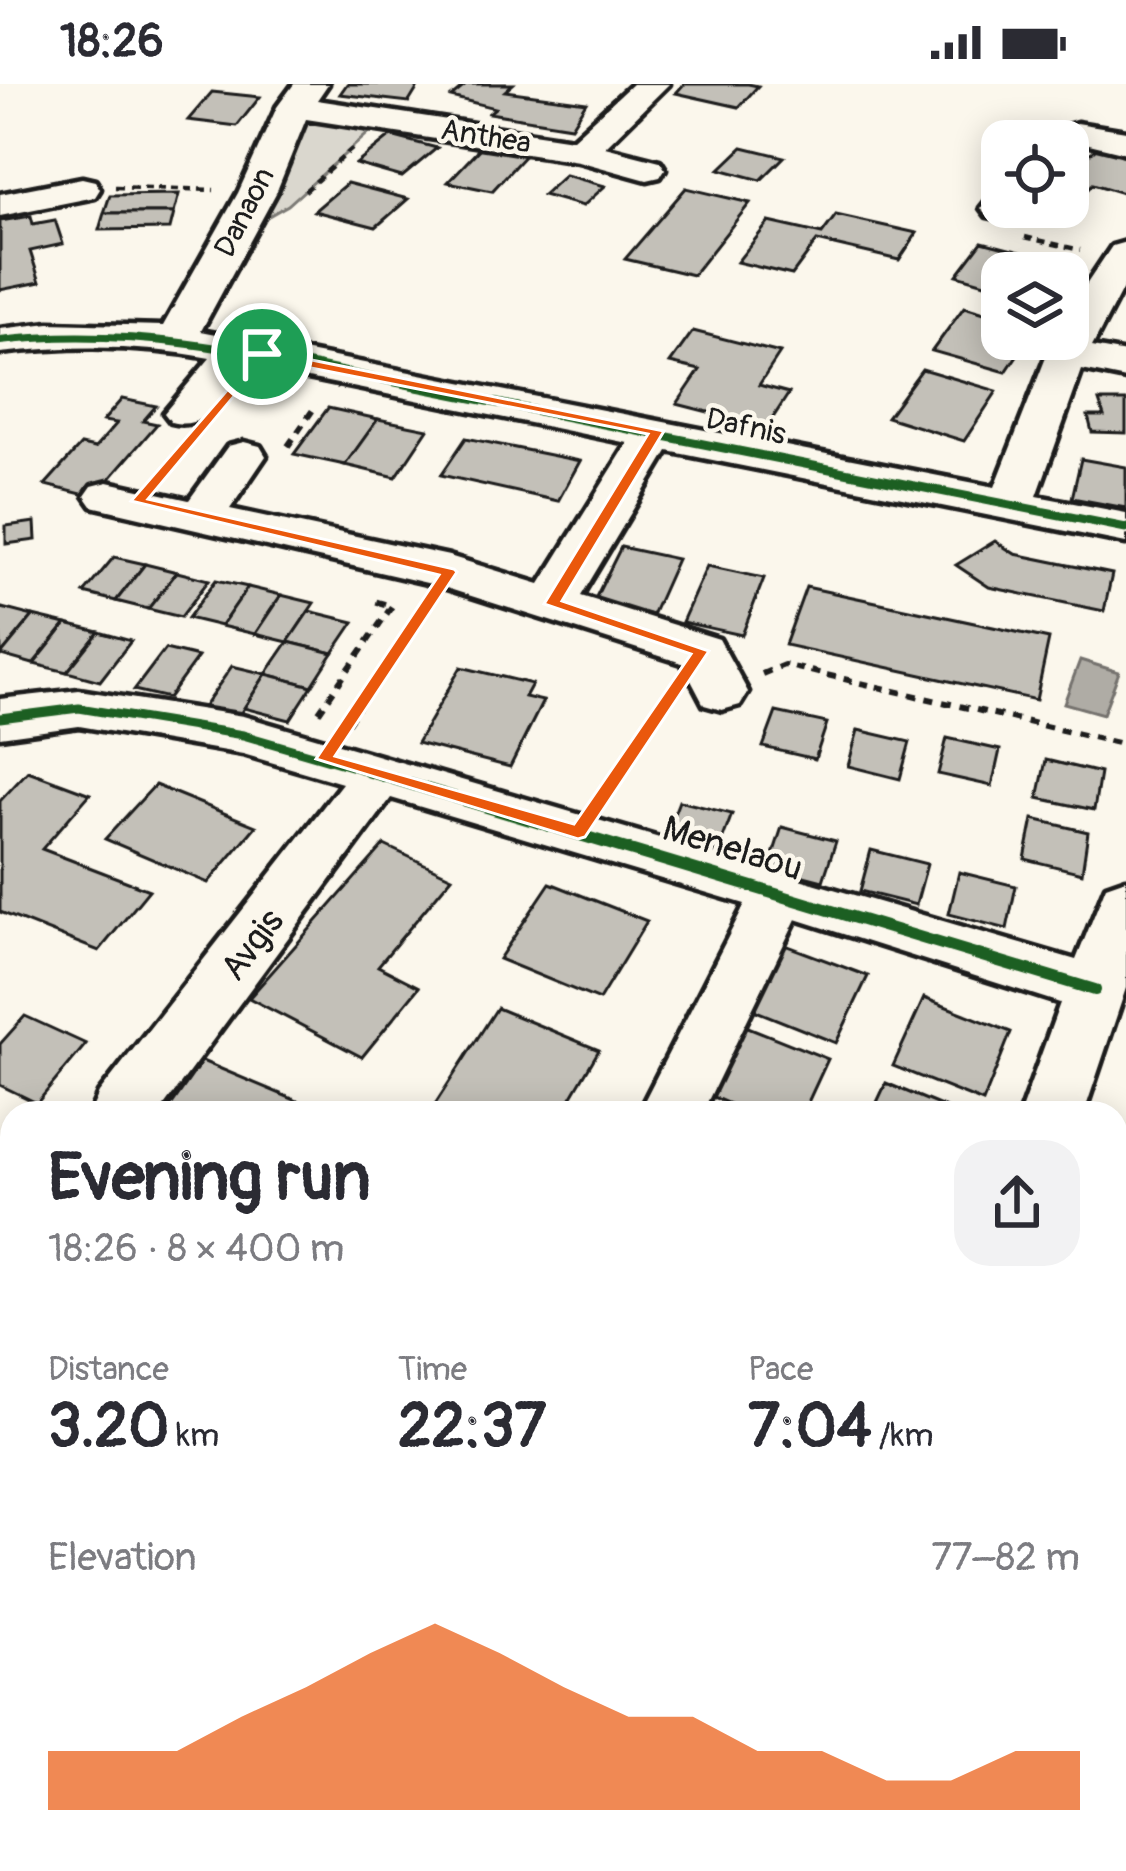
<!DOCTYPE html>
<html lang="en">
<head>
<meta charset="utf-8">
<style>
  :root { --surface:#fff; --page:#f2f2f3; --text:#2b2b33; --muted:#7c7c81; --accent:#ea580c }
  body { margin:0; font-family:Pangolin,sans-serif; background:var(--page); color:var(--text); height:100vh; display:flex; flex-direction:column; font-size:45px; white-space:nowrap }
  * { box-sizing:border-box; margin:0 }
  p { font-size:39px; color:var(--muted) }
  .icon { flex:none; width:66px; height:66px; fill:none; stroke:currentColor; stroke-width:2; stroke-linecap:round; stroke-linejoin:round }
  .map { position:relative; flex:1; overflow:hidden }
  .drawer { position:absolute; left:0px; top:1017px; width:1128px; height:771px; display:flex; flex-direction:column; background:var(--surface); border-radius:36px 36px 0 0; box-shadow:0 6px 30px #0003 }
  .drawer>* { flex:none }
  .fabs { position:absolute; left:981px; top:36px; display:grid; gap:24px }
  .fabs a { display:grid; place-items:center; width:108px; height:108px; border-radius:24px; background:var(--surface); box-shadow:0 6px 30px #0003; font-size:60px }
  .pin { position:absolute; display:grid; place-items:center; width:102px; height:102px; color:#fff; margin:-51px; border:6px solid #fff; border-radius:50%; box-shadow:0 3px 12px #0007 }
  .round { display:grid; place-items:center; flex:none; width:126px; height:126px; border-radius:36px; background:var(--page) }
  .headline { display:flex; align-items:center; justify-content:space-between; height:204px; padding:0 48px }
  h1 { font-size:66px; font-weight:700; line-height:90px }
  .metrics { display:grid; grid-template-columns:repeat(3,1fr); gap:18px; height:204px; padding:12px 48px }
  .metrics div { display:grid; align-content:center }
  .metrics b { font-size:60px; font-weight:700 }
  .metrics small { font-size:33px; font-weight:400 }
  .metrics p { font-size:33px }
  .chart { height:336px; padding:24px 48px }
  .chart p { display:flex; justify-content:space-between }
  .chart svg { width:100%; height:216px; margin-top:12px; fill:var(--accent); opacity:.7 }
  .status { display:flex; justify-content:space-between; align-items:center; height:84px; padding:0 60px; background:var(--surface); direction:ltr }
  .status svg { height:33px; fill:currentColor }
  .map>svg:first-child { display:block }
  .green { fill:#dad7ce; stroke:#7b7a75; stroke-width:3 }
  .water { fill:#afaca5; stroke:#74726e; stroke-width:3 }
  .building { fill:#c3c0b8; stroke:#1c1c1c; stroke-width:3 }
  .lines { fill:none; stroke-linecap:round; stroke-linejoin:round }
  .minor-casing { stroke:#1c1c1c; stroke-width:9 }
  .path-far2 { stroke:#1c1c1c; stroke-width:4.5; stroke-dasharray:8 6; stroke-linecap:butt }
  .path-far1 { stroke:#1c1c1c; stroke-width:6; stroke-dasharray:9 8; stroke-linecap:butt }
  .path { stroke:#1c1c1c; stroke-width:8; stroke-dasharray:12 9; stroke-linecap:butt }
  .minor { fill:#fbf7ec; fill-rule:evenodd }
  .cycleway-far2-casing { stroke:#fbf7ec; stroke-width:12 }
  .cycleway-far1-casing { stroke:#fbf7ec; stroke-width:15 }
  .cycleway-casing { stroke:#fbf7ec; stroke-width:20 }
  .cycleway-far2 { stroke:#1b5e20; stroke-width:8 }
  .cycleway-far1 { stroke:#1b5e20; stroke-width:9 }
  .cycleway { stroke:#1b5e20; stroke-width:12 }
  .route { fill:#ea580c; stroke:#fff; stroke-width:3; fill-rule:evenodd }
  .labels { text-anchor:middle; stroke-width:9; stroke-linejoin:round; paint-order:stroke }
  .far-street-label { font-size:30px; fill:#1c1c1c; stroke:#fbf7ec }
  .street-label { font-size:36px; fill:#1c1c1c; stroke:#fbf7ec }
</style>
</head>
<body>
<div class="status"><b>18:26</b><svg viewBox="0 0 49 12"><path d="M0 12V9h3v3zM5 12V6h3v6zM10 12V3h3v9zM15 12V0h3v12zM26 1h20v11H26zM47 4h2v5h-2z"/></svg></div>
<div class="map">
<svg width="1126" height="1787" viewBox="0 0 1126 1787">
  <rect width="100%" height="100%" fill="#fbf7ec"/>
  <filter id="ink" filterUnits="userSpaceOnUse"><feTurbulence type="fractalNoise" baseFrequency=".00833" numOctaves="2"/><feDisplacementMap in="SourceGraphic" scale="24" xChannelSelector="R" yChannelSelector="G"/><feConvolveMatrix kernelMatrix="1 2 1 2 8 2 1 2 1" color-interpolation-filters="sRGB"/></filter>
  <g filter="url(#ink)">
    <path class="green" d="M294,23L383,36L288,121L233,152Z"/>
    <path class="water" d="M1080,576L1119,588L1103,630L1064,619Z"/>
    <g class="building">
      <path d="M347,0H420L409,18L340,10Z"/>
      <path d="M467,0H513L505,7L586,18L571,42L489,29L495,24L451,13Z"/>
      <path d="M684,0H748L758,2L739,23L676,9Z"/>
      <path d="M212,8L260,13L237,42L188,36Z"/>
      <path d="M391,52L437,64L402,93L356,80Z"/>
      <path d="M1107,53L1126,59L1122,71L1126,72V110L1093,100L1082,111L1068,107V92L1073,87L1068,78L1078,81L1086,74L1068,65L1091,69Z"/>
      <path d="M485,59L528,68L492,107L448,98Z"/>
      <path d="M743,63L784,73L761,96L720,85Z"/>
      <path d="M565,91L605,102L583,122L543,111Z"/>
      <path d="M347,99L408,115L376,143L314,127Z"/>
      <path d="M686,104L750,119L693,191L625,175Z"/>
      <path d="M179,110L174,129H104L110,111Z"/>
      <path d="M104,129H174L170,145L99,146Z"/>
      <path d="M836,131L917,149L899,176L817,157L792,191L737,178L769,138L822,150Z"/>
      <path d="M31,132L33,140L55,136L63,160L30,167L40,198L0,206V137Z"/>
      <path d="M982,158L1028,170L1015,189H1002V204L957,191Z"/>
      <path d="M964,223L1002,234V255H1028L1006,288L932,267Z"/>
      <path d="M693,247L780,269L759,301L789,309L767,343L677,320L700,286L670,279Z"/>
      <path d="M922,285L997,307L964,357L887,333Z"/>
      <path d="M122,315L156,322L143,337L157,340L94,413L45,401L81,361L95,364L117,339L103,337Z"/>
      <path d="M1099,317H1126V349L1092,348L1088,332H1104Z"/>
      <path d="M328,324L378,335L345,381L294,370Z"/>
      <path d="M378,335L428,345L396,393L345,381Z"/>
      <path d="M466,354L580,377L558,417L441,391Z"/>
      <path d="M1081,375L1126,383V424L1072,414Z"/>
      <path d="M35,438L36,456L6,460V442Z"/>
      <path d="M995,457L1015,470L1112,490L1104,527L989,503L956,481Z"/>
      <path d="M621,463L677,475L652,531L593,519Z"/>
      <path d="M114,473L145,480L116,517L84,509Z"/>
      <path d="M145,480L177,488L148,525L116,517Z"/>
      <path d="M707,482L764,494L742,551L682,538Z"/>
      <path d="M177,488L209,496L181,533L148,525Z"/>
      <path d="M216,496L248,503L221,542L188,534Z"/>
      <path d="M248,503L281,511L255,550L221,542Z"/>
      <path d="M806,503L1049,555L1036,616L785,561Z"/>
      <path d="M281,511L314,519L288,558L255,550Z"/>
      <path d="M2,524L33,532L1,571L0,526Z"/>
      <path d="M309,527L354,538L333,569L288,558Z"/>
      <path d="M33,532L66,540L33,580L1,571Z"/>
      <path d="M66,540L99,548L67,588L34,580Z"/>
      <path d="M99,548L131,557L100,597L67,588Z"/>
      <path d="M288,558L333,569L312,602L266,590Z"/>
      <path d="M165,565L198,573L168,614L134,606Z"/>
      <path d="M232,582L266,590L238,633L203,624Z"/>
      <path d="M461,583L532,600L525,613L543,617L510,683L417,659Z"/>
      <path d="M266,590L312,602L290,636L244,624Z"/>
      <path d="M776,628L827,639L815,675L763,663Z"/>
      <path d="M858,646L910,658L900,695L848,682Z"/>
      <path d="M947,654L1000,666L992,702L938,690Z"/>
      <path d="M1046,676L1100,689L1094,726L1038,714Z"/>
      <path d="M28,687L90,710L42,765L149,806L99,867L0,828V717Z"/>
      <path d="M155,701L256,742L208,799L105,755Z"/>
      <path d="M679,717L732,730L717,770L664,756Z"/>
      <path d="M1033,735L1088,748L1082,789L1025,775Z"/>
      <path d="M782,743L836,757L823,797L769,783Z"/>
      <path d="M384,761L452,793L378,882L419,903L362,973L249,914Z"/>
      <path d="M871,766L927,780L916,821L860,807Z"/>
      <path d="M959,788L1016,802L1007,845L949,830Z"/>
      <path d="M550,799L647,837L599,916L499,875Z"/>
      <path d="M785,861L868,892L836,959L751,925Z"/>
      <path d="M924,914L1011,948L983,1018L893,982Z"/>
      <path d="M497,924L599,966L562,1029L430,1028Z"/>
      <path d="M25,932L86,960L37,1019L0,1001V960Z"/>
      <path d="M743,941L828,975L803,1029H750L706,1010Z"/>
      <path d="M202,977L326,1029H166Z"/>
      <path d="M886,999L958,1029H872Z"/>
      <path d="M1116,1173L1126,1177V1300L1116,1296Z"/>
      <path d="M0,1358L12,1362V1409L0,1429Z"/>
      <path d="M1116,1441L1126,1446V1520L1116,1551Z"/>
      <path d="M990,1776H1051L1048,1787H1009Z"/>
    </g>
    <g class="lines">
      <defs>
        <g id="minor">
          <path d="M294,0H328L317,16L572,55L632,0H669L605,63L660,77L665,85L660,93L647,96L578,77L306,35L276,109L201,247L995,403L1052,258L1068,255V228L1112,162L1126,158V198L1092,263L1126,269V295L1082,286L1037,412L1126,429V459L668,367L581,512L719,555L748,608L740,621L722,626L704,621L682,579L440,502L92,422L85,412L92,402L108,398L189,416L228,362L244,358L260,362L266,372L230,425L449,472L540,500L628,359L249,282C227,308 208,348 171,338L164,329L210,274C142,261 69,261 0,269V245L49,239L163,242L238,109L277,23Z"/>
          <path d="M1077,39L1126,47V69L1085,59L1068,66V57H1044L1057,45Z"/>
          <path d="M82,94L95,97L100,105L95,113L0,132V110Z"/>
          <path d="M1002,111V123H1020C1011,136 1001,136 987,132L981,124L989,114Z"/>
          <path d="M79,606L243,632L1076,876L1106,802L1126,795V904L1084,1029H1020L1060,919L796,835L702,1029H638L745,820L391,714L159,1029H90L99,1009L342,699L243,670L79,642L0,653V615Z"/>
          <path d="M1116,1058L1126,1062V1120L1116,1116Z"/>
          <path d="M12,1143V1208H10L0,1205V1147Z"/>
          <path d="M0,1477L12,1482V1560L0,1555Z"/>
          <path d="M1116,1573L1126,1578V1660L1116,1655Z"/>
          <path d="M458,1776H557L562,1787H463Z"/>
          <path d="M751,1776H837L834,1787H748Z"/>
        </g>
      </defs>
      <use href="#minor" class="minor-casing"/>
      <g class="path-far2">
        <path d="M115,103L214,106"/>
        <path d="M305,107L352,65"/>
        <path d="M1025,153L1080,166"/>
      </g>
      <g class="path-far1">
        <path d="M288,362L317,320"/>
        <path d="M762,590L784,581L1126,661"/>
        <path d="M319,628L392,522L374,517"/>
        <path d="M348,639L427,521"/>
        <path d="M618,690L672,611"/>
      </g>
      <path class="path" d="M603,712L620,687"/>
      <use href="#minor" class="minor"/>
      <defs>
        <path id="cycleway-far2" d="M0,257C147,239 289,277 432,306"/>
        <g id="cycleway-far1">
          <path d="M417,303L1126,444"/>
          <path d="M0,634L79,624L243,651L378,690"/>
        </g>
        <path id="cycleway" d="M367,687L1095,906"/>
      </defs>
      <use href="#cycleway-far2" class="cycleway-far2-casing"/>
      <use href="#cycleway-far1" class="cycleway-far1-casing"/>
      <use href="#cycleway" class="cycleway-casing"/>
      <use href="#cycleway-far2" class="cycleway-far2"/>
      <use href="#cycleway-far1" class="cycleway-far1"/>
      <use href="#cycleway" class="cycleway"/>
    </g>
  </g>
  <path class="route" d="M262,266L664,347L562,517L709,567L585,753L578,755L316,675L439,491L131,417ZM265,275L648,350L544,520L691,570L574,740L335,672L457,488L454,485L148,415Z"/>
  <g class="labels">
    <g class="far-street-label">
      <text transform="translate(486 52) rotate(9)" y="10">Anthea</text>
      <text transform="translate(244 128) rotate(-63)" y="10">Danaon</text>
      <text transform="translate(746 342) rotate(12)" y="10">Dafnis</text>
    </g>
    <g class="street-label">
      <text transform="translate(733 763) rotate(17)" y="13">Menelaou</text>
      <text transform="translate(251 860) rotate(-53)" y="13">Avgis</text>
    </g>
  </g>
</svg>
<div class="fabs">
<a><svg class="icon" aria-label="locate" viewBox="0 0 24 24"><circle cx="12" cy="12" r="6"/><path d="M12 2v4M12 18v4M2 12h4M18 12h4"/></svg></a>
<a><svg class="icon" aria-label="layers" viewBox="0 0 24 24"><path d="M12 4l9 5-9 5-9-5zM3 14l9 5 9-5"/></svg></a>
</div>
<div class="pin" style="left:262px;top:270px;background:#1e9e55"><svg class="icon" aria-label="arrive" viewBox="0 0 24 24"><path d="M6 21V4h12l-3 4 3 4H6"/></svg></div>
<section class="drawer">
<div class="headline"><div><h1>Evening run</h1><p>18:26 · 8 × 400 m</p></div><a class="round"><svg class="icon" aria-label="share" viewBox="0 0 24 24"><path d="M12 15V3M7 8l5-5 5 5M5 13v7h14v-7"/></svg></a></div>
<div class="metrics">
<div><p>Distance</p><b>3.20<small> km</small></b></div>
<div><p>Time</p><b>22:37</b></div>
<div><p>Pace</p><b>7:04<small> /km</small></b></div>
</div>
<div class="chart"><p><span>Elevation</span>77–82 m</p>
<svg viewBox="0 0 160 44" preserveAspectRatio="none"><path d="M0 44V32L10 32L20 32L30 25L40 19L50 12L60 6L70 12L80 19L90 25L100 25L110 32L120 32L130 38L140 38L150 32L160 32V44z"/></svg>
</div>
</section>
</div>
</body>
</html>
